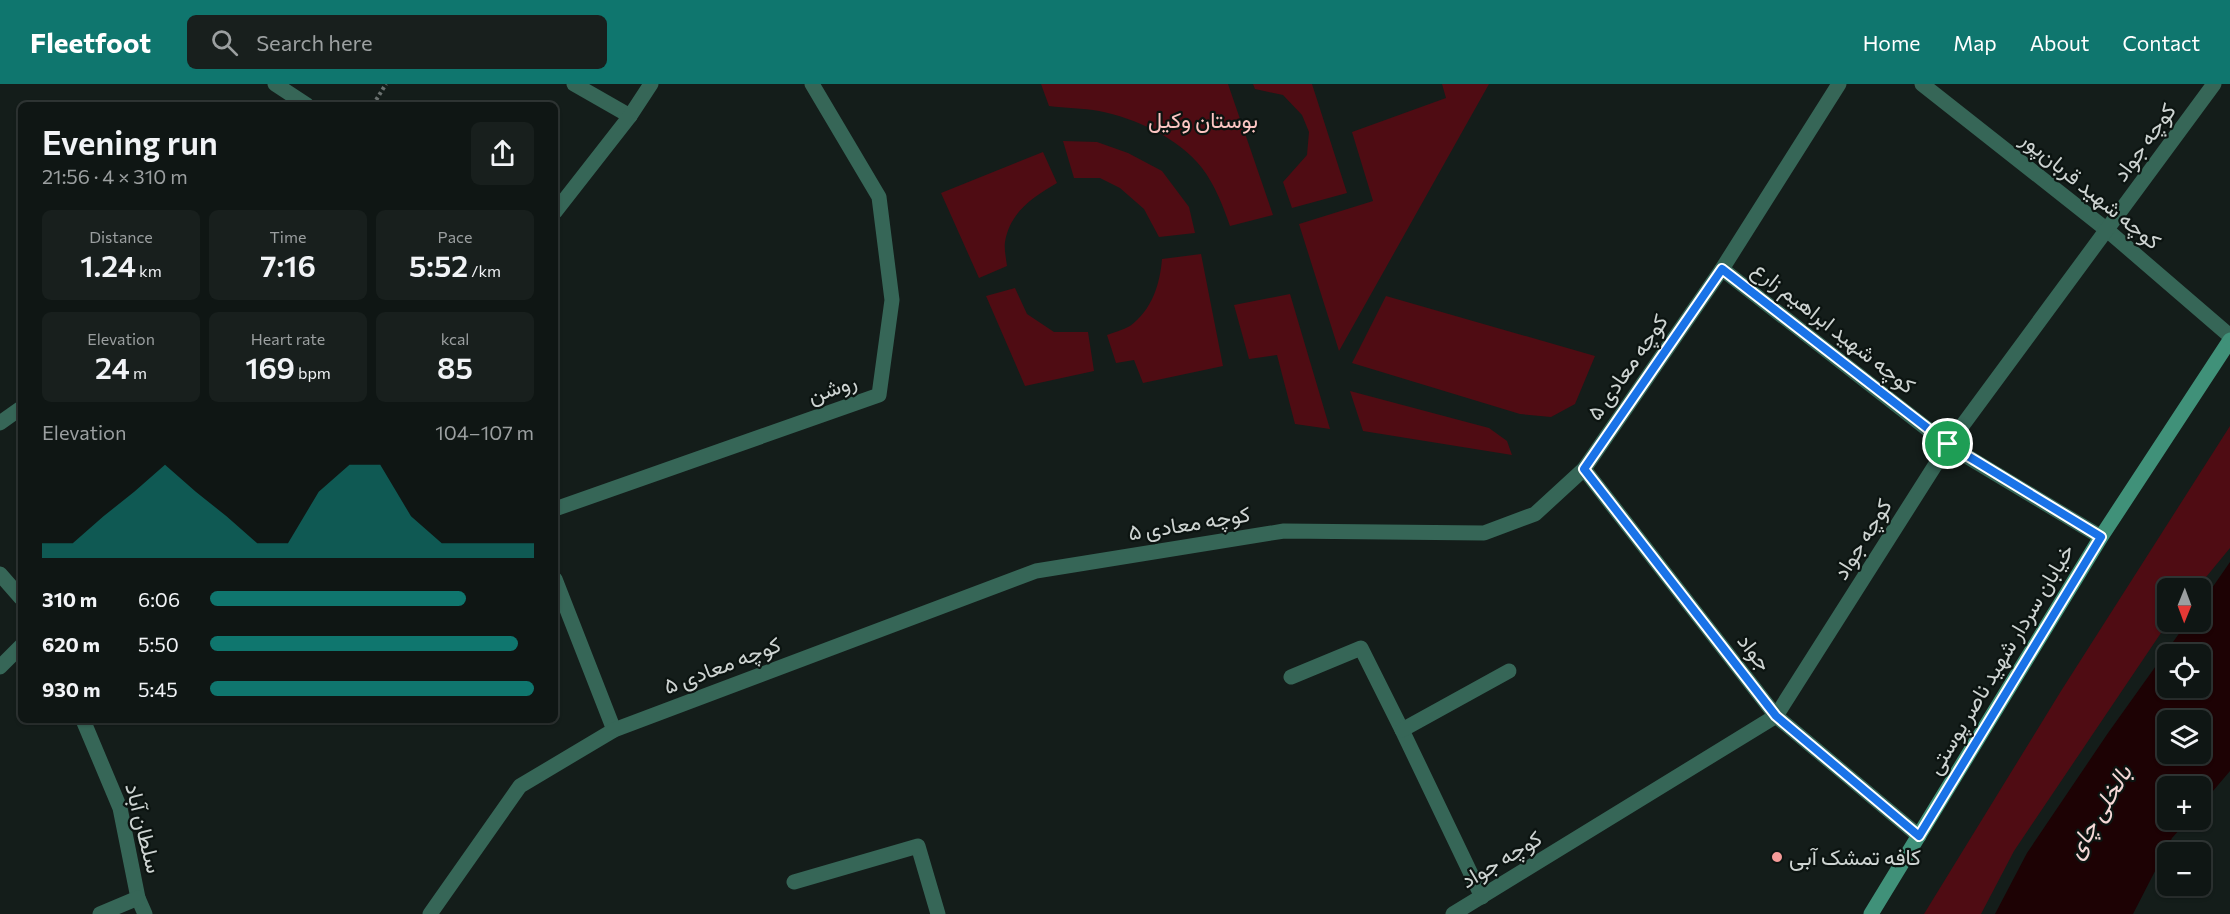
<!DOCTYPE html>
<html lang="en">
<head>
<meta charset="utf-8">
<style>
  :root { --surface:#0f1614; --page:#181f1d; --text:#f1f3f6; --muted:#9b9fa0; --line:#2f3534; --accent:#0f766e }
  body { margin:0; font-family:Commissioner,Vazirmatn,sans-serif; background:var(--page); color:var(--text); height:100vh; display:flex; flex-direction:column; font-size:22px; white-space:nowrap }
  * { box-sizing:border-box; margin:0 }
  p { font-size:20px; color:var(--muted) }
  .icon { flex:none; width:33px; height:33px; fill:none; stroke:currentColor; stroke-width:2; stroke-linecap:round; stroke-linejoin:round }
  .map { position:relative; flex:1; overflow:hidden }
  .side { position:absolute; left:18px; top:18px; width:540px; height:621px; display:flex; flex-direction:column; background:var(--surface); border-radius:9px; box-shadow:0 2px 4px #0004,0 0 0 2px var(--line) }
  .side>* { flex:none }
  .needle { width:39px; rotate:181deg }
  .fabs { position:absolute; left:2157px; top:494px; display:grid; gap:12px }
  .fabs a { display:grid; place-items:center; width:54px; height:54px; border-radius:9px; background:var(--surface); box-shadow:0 2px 4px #0004,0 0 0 2px var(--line); font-size:30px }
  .pin { position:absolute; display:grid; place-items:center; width:51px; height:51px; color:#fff; margin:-26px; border:3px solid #fff; border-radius:50%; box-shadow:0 2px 6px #0007 }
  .round { display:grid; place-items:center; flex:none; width:63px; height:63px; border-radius:9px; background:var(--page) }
  .headline { display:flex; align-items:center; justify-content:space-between; height:102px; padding:0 24px }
  h1 { font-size:33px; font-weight:600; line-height:45px }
  .metrics { display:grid; grid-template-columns:repeat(3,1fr); gap:9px; height:102px; padding:6px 24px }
  .metrics div { display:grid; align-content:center; border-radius:9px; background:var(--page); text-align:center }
  .metrics b { font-size:30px; font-weight:600 }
  .metrics small { font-size:16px; font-weight:400 }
  .metrics p { font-size:16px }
  .chart { height:168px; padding:12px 24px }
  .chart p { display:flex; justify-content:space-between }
  .chart svg { width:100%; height:108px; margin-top:6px; fill:var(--accent); opacity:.7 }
  ul { padding:0 24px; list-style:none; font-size:20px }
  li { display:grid; grid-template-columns:96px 72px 1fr; align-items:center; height:45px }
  li i { height:15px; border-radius:8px; background:var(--accent) }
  header { display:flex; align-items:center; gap:36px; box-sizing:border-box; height:84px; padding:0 30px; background:var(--accent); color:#fff }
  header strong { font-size:28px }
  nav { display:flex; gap:33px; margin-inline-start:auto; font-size:21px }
  .search { width:420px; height:54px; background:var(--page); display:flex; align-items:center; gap:15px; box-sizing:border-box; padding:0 21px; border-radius:9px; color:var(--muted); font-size:22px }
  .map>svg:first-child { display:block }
  .green { fill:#4f0c13 }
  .water { fill:#1d0204; fill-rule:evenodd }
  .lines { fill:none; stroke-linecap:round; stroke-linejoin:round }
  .path { stroke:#6a716f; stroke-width:4; stroke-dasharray:3 3; stroke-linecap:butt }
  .minor { stroke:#366657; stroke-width:15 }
  .secondary { stroke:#409179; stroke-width:15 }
  .route-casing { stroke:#fff; stroke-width:12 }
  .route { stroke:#1a73e8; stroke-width:8 }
  .poi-dot { fill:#f59b99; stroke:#0c1411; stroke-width:2 }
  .labels { text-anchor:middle; stroke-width:4.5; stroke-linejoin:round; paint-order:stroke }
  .park-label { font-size:22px; fill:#fdc6c3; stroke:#0c1411 }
  .street-label { font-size:22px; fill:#ced4d2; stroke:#0c1411 }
  .poi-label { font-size:22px; fill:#ced4d2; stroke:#0c1411; text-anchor:start }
  .water-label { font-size:24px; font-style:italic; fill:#f5d8d7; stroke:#0c1411 }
</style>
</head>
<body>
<header>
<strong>Fleetfoot</strong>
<div class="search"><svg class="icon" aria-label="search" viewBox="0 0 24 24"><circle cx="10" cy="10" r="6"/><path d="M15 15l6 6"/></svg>Search here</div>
<nav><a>Home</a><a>Map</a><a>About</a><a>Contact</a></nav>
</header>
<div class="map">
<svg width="2230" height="830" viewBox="0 0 2230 830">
  <rect width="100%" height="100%" fill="#141d1a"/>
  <g class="green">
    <path d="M1041,0H1228L1273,131L1230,142C1223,122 1215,101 1202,84C1179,54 1135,34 1099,27C1083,24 1065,24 1049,22Z"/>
    <path d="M1253,0H1312L1347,109L1292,124L1283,98L1307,71L1309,48L1302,31L1283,11L1255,5Z"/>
    <path d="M1442,0H1489L1339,267L1299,140L1373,117L1352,48L1446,14Z"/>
    <path d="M1063,57L1097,58L1128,69L1162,87L1189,123L1195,149L1159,153L1144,125L1120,104L1100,94H1074Z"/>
    <path d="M1043,68L1057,99C1033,113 1010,128 1005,158C1004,165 1006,174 1007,182L979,194L941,109Z"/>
    <path d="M1201,170L1223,282L1143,299L1134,276L1116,279L1107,251C1114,248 1123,246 1130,242C1152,226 1160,200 1162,175Z"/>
    <path d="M1015,204L1027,230L1054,248H1088L1094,287L1025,302L986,212Z"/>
    <path d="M1290,210L1330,345L1295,340L1277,271L1249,275L1234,221Z"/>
    <path d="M1386,212L1595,272L1575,320L1551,333L1520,330L1352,279Z"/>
    <path d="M1350,307L1489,344L1507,357L1512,371L1363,347Z"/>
    <path d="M2230,342V464L2197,504H2168V537H2169L2014,767L1981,830H1924L2061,607Z"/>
  </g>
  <path class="water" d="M2230,478V687L2201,721L2200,702H2168V735H2189L2172,754L2133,830H1995L2027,769L2108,649L2188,537H2200L2201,520ZM2168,570H2200V603H2168ZM2168,636H2200V669H2168Z"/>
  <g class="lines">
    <path class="path" d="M373,21L386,0"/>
    <g class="minor">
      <path d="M275,0L307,21"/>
      <path d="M574,0L630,32"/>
      <path d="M1922,0L2107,146L2230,252"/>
      <path d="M555,128L630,32L651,0"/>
      <path d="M1722,185L1948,361L2101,453"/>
      <path d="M0,339L21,324"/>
      <path d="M1584,385L1776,632L1919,752"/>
      <path d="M555,425L879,311L892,216L879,113L812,0"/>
      <path d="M0,490L21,514"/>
      <path d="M555,495L614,646"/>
      <path d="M0,583L21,562"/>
      <path d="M1291,593L1361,564L1402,646L1482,813"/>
      <path d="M83,636L120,724L138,814L145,830"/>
      <path d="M1402,646L1509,587"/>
      <path d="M794,798L918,762L938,830"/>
      <path d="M100,830L138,814"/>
      <path d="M430,830L520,702L614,646L1036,487L1284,447L1484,449L1535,430L1584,385L1722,185L1839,0"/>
      <path d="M1453,830L1776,632L1948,361L2214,0"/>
    </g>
    <path class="secondary" d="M1871,830L2101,453L2230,256"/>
  </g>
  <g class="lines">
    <defs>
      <path id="route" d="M1722,185L1948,360L2101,453L1919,752L1776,632L1584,385Z"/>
    </defs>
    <use href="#route" class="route-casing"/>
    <use href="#route" class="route"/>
  </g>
  <circle class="poi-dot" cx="1777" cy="773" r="6"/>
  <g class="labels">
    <g class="park-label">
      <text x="1203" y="44">بوستان وکیل</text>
    </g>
    <g class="street-label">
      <text transform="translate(2144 58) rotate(-54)" y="8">کوچه جواد</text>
      <text transform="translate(2091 106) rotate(39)" y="8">کوچه شهید قربان‌پور</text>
      <text transform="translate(1834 243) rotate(38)" y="8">کوچه شهید ابراهیم زارع</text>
      <text transform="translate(1627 283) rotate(-55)" y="8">کوچه معادی ۵</text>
      <text transform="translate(832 304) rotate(-19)" y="8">روشن</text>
      <text transform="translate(1189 439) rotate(-9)" y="8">کوچه معادی ۵</text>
      <text transform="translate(1862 455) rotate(-58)" y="8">کوچه جواد</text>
      <text transform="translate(1755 568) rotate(52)" y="8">جواد</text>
      <text transform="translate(2000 575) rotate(-59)" y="8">خیابان سردار شهید ناصر پوستی</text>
      <text transform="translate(722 581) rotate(-21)" y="8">کوچه معادی ۵</text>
      <text transform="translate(144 744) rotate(76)" y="8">سلطان آباد</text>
      <text transform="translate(1501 775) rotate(-31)" y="8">کوچه جواد</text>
    </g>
    <g class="poi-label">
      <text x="1789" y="781">کافه تمشک آبی</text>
    </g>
    <g class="water-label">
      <text transform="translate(2099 728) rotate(-59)" y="8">بالخلی چای</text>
    </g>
  </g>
</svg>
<div class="fabs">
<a><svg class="needle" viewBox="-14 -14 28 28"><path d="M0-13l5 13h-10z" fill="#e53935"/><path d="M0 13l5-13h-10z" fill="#9b9fa0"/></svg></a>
<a><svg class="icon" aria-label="locate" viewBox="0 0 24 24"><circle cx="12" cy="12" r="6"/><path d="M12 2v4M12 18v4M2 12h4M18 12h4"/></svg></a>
<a><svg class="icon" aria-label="layers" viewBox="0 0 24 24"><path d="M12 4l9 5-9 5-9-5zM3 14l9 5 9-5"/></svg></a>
<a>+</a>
<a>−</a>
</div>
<div class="pin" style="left:1948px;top:360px;background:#1e9e55"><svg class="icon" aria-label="arrive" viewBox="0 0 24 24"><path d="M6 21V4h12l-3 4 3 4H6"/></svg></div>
<section class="side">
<div class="headline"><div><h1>Evening run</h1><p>21:56 · 4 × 310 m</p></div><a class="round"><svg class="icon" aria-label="share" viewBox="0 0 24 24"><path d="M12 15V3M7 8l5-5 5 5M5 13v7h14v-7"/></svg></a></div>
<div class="metrics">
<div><p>Distance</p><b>1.24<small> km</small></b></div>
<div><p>Time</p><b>7:16</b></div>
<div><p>Pace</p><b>5:52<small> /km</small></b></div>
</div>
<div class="metrics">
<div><p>Elevation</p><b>24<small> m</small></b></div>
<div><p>Heart rate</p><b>169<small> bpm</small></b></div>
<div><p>kcal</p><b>85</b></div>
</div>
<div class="chart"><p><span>Elevation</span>104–107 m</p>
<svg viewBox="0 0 160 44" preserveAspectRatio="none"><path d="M0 44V38L10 38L20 27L30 17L40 6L50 17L60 27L70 38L80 38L90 17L100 6L110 6L120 27L130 38L140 38L150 38L160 38V44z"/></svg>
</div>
<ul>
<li><b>310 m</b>6:06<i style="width:79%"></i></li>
<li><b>620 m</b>5:50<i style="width:95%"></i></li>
<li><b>930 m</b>5:45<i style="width:100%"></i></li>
</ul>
</section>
</div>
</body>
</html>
